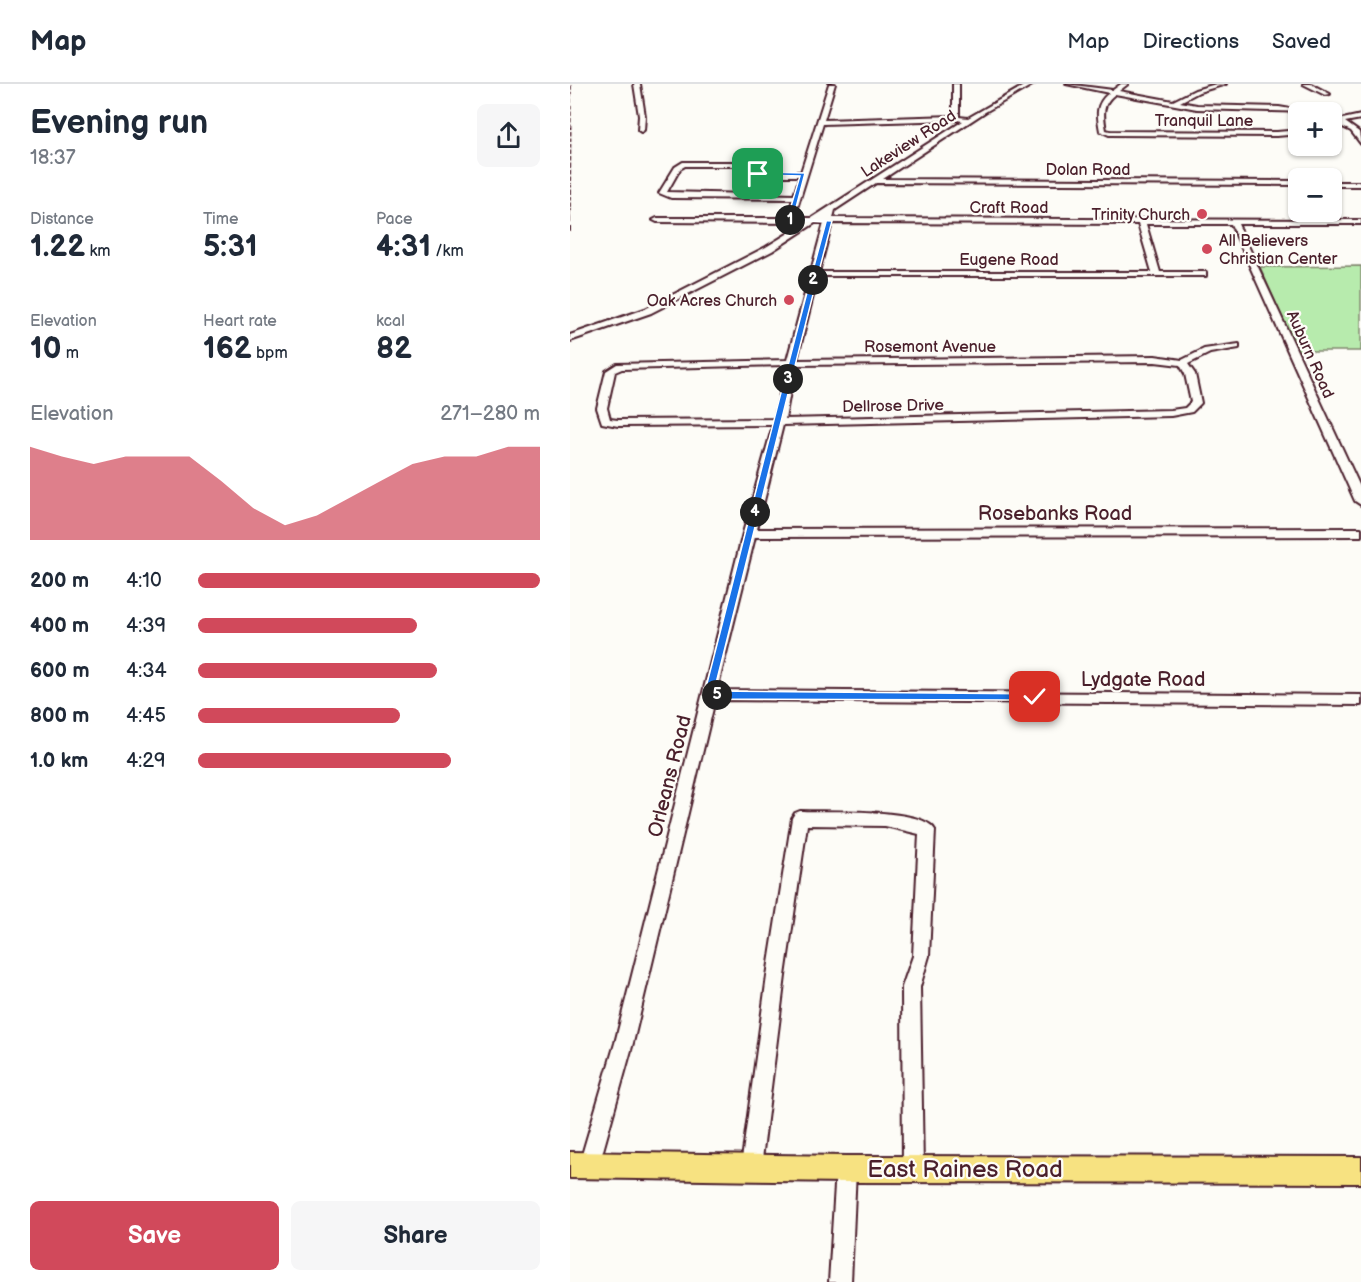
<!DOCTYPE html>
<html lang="en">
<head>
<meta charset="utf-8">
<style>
  :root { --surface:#fff; --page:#f6f6f7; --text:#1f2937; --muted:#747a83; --line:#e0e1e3; --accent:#d1495b }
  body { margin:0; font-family:"Balsamiq Sans",sans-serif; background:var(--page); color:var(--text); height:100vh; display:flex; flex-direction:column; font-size:22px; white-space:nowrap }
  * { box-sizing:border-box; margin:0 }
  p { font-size:20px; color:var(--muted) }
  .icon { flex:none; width:33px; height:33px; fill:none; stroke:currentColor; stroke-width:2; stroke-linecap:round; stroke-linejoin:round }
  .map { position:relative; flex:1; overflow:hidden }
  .panel { display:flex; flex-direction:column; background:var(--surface); width:570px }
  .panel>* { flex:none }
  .controls { position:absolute; left:718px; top:18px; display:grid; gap:12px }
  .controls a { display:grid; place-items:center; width:54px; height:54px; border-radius:9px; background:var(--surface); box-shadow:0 2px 4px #0004; font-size:30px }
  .pin { position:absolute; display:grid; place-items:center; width:51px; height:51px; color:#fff; margin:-26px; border-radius:12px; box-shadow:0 3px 9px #0006 }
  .km { position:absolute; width:30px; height:30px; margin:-15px; border-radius:50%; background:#222; color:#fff; font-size:16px; line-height:30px; text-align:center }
  .round { display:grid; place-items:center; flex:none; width:63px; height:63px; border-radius:9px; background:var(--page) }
  .overview { display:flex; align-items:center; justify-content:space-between; height:102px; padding:0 30px }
  h1 { font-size:33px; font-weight:700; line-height:45px }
  .figures { display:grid; grid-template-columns:repeat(3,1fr); gap:9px; height:102px; padding:6px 30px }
  .figures div { display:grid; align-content:center }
  .figures b { font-size:30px; font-weight:700 }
  .figures small { font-size:16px; font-weight:400 }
  .figures p { font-size:16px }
  .chart { height:168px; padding:12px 30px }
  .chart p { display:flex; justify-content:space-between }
  .chart svg { width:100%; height:108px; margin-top:6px; fill:var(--accent); opacity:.7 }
  .action { display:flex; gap:12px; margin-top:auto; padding:12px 30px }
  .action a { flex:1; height:69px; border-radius:9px; background:var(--accent); color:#fff; font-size:24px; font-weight:700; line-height:69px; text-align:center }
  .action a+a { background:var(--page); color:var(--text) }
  ul { padding:0 30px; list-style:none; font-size:20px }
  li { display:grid; grid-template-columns:96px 72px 1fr; align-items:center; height:45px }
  li i { height:15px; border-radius:8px; background:var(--accent) }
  header { display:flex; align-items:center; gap:36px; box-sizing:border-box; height:84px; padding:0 30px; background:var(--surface); border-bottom:2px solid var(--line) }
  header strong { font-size:28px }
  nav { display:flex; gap:33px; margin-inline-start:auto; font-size:21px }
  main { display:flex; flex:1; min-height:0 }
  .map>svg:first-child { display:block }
  .green { fill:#b7ebad; stroke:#80856c; stroke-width:1.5 }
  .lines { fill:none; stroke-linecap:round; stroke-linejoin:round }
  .minor-casing { stroke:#4a1f2b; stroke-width:4 }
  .major-casing { stroke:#4a1f2b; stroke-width:4 }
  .minor { fill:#fdfcf7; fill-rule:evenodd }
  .major { fill:#f7e281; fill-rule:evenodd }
  .rail-far1 { stroke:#4a1f2b; stroke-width:1.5; stroke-dasharray:4.5 2; stroke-linecap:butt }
  .rail { stroke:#4a1f2b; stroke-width:2; stroke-dasharray:6 3; stroke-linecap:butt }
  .route { fill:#1a73e8; stroke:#fff; stroke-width:1.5 }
  .poi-dot { fill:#d1495b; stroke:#fdfcf7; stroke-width:2 }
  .labels { text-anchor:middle; stroke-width:4.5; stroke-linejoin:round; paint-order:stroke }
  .far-street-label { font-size:16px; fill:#4a1f2b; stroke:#fdfcf7 }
  .far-poi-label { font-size:16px; fill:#4a1f2b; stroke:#fdfcf7; text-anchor:end }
  .street-label { font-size:20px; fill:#4a1f2b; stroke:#fdfcf7 }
  .near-street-label { font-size:24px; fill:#4a1f2b; stroke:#fdfcf7 }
</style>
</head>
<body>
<header>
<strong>Map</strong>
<nav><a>Map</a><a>Directions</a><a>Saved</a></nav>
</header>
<main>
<section class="panel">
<div class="overview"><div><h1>Evening run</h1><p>18:37</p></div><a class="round"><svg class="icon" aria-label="share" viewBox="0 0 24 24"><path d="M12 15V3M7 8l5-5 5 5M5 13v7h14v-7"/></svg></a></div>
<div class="figures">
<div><p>Distance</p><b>1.22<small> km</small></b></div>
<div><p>Time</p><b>5:31</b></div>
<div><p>Pace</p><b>4:31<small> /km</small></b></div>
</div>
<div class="figures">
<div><p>Elevation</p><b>10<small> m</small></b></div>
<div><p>Heart rate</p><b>162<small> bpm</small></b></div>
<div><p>kcal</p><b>82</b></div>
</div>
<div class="chart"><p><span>Elevation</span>271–280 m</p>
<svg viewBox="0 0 160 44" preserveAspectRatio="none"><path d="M0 44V6L10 10L20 13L30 10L40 10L50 10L60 20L70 31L80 38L90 34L100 27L110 20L120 13L130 10L140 10L150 6L160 6V44z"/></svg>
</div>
<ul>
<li><b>200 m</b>4:10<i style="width:100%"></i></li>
<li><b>400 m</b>4:39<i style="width:64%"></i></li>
<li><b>600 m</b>4:34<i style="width:70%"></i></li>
<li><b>800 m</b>4:45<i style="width:59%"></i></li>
<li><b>1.0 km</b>4:29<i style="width:74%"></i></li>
</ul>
<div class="action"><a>Save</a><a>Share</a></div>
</section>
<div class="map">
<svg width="791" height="1198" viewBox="0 0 791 1198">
  <rect width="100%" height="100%" fill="#fdfcf7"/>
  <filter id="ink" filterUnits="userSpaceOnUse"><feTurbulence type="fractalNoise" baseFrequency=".0167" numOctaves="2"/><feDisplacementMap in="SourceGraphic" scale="12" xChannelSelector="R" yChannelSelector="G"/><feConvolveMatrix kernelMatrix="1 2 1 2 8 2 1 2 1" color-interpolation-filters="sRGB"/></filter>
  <g filter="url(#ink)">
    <path class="green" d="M791,182V267H727L690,183Z"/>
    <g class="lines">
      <defs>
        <g id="minor">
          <path d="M64,0H70L75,32L74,46L71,48L68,46L69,32Z"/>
          <path d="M259,0H265L254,36L383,32V0H389V33L398,34L457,0H464L415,28L313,95L729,97V101L306,99L265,126L263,134L791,136V140H668L791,405V421L785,417L661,140H576L590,188H636V192H248L227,276L585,272L612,276L634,265L669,260V264L640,269L618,280L625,290L631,319L622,328L601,332L213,341L187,445L791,444V452L185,453L147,606L791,611V621L145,616L63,959L29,1081L26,1088L19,1091L12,1088L9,1081L45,959L173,449L203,341L48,342L32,339L27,324L36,287L47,280L217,276L254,139H245L202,167L81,229L0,257V251L75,225L196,163L235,139L87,138L83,136L87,134H217L223,115L101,114L89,109L105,83L113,78H184L191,81L192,88H231ZM386,36L393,37L242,134H224L253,40ZM115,82H183L185,83L184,90L188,92H230L224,111L97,108L110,85ZM262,139L568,140L582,188H249ZM585,278L610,281L615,290L621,318L615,324L601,326L215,335L225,281ZM216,281L205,335L48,336L40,335L37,324L45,288L52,285Z"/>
          <path d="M496,0L543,6L551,0H558L549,7L603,17L625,6L646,0H656L629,8L610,18L627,21L709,23L738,28L627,25L545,10C532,20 533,30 536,46L540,47L707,48L729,46V50L707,52L539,51L530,47C527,31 525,20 539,9Z"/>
          <path d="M733,0H741L760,10L755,11Z"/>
          <path d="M791,31V35L775,38L789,48L791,60L781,47L762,38V34L768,36Z"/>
          <rect x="762" y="98" width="29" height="4"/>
          <path d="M230,727C255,728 354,723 365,746L359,872L350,903L353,1085L350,1092L343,1095L336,1092L333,1085L332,903L343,872L349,750L315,742L237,741L215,892L191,1083L188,1090L181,1093L174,1090L171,1083L197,892L222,734L225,729Z"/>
          <path d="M276,1075L283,1078L286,1085L281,1198H259L266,1085L269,1078Z"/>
        </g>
        <path id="major" d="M0,1068L276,1072L791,1073V1099L276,1098L0,1094Z"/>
      </defs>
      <use href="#minor" class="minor-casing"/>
      <use href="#major" class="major-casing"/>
      <use href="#minor" class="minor"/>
      <use href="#major" class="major"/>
      <path class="rail-far1" d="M0,136L1,0"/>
      <path class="rail" d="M0,148V134"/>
    </g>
  </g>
  <path class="route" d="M188,88L235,89L223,135L262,137C221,293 184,450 144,607L465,610L468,611V616L139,615L134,611C175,453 213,295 256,138L217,136L230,92L187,91Z"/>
  <g class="poi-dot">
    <circle cx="632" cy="130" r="6"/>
    <circle cx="637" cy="165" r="6"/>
    <circle cx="219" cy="216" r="6"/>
  </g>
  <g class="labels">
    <g class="far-street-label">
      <text x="634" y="42">Tranquil Lane</text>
      <text transform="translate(338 59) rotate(-33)" y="6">Lakeview Road</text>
      <text x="518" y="91">Dolan Road</text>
      <text x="439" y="129">Craft Road</text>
      <text x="439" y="181">Eugene Road</text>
      <text x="360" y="268">Rosemont Avenue</text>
      <text transform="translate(741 270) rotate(66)" y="6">Auburn Road</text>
      <text transform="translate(323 321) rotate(-1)" y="6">Dellrose Drive</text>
    </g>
    <g class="far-poi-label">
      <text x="620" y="136">Trinity Church</text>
      <text x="649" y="162" text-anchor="start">All Believers<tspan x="649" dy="18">Christian Center</tspan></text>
      <text x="207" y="222">Oak Acres Church</text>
    </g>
    <g class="street-label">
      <text x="485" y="436">Rosebanks Road</text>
      <text x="573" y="602">Lydgate Road</text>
      <text transform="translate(99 692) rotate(-76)" y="7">Orleans Road</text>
    </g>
    <g class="near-street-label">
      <text x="395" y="1093">East Raines Road</text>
    </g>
  </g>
</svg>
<div class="controls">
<a>+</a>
<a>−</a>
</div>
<div class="pin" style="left:188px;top:90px;background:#1e9e55"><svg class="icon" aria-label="arrive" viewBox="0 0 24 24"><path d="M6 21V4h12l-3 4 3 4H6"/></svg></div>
<div class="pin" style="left:465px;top:613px;background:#d93025"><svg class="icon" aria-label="check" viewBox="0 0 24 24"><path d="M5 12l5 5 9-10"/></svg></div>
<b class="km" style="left:220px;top:136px">1</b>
<b class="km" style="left:243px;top:196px">2</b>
<b class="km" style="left:218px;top:295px">3</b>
<b class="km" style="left:185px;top:428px">4</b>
<b class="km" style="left:147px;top:611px">5</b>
</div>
</main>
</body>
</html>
